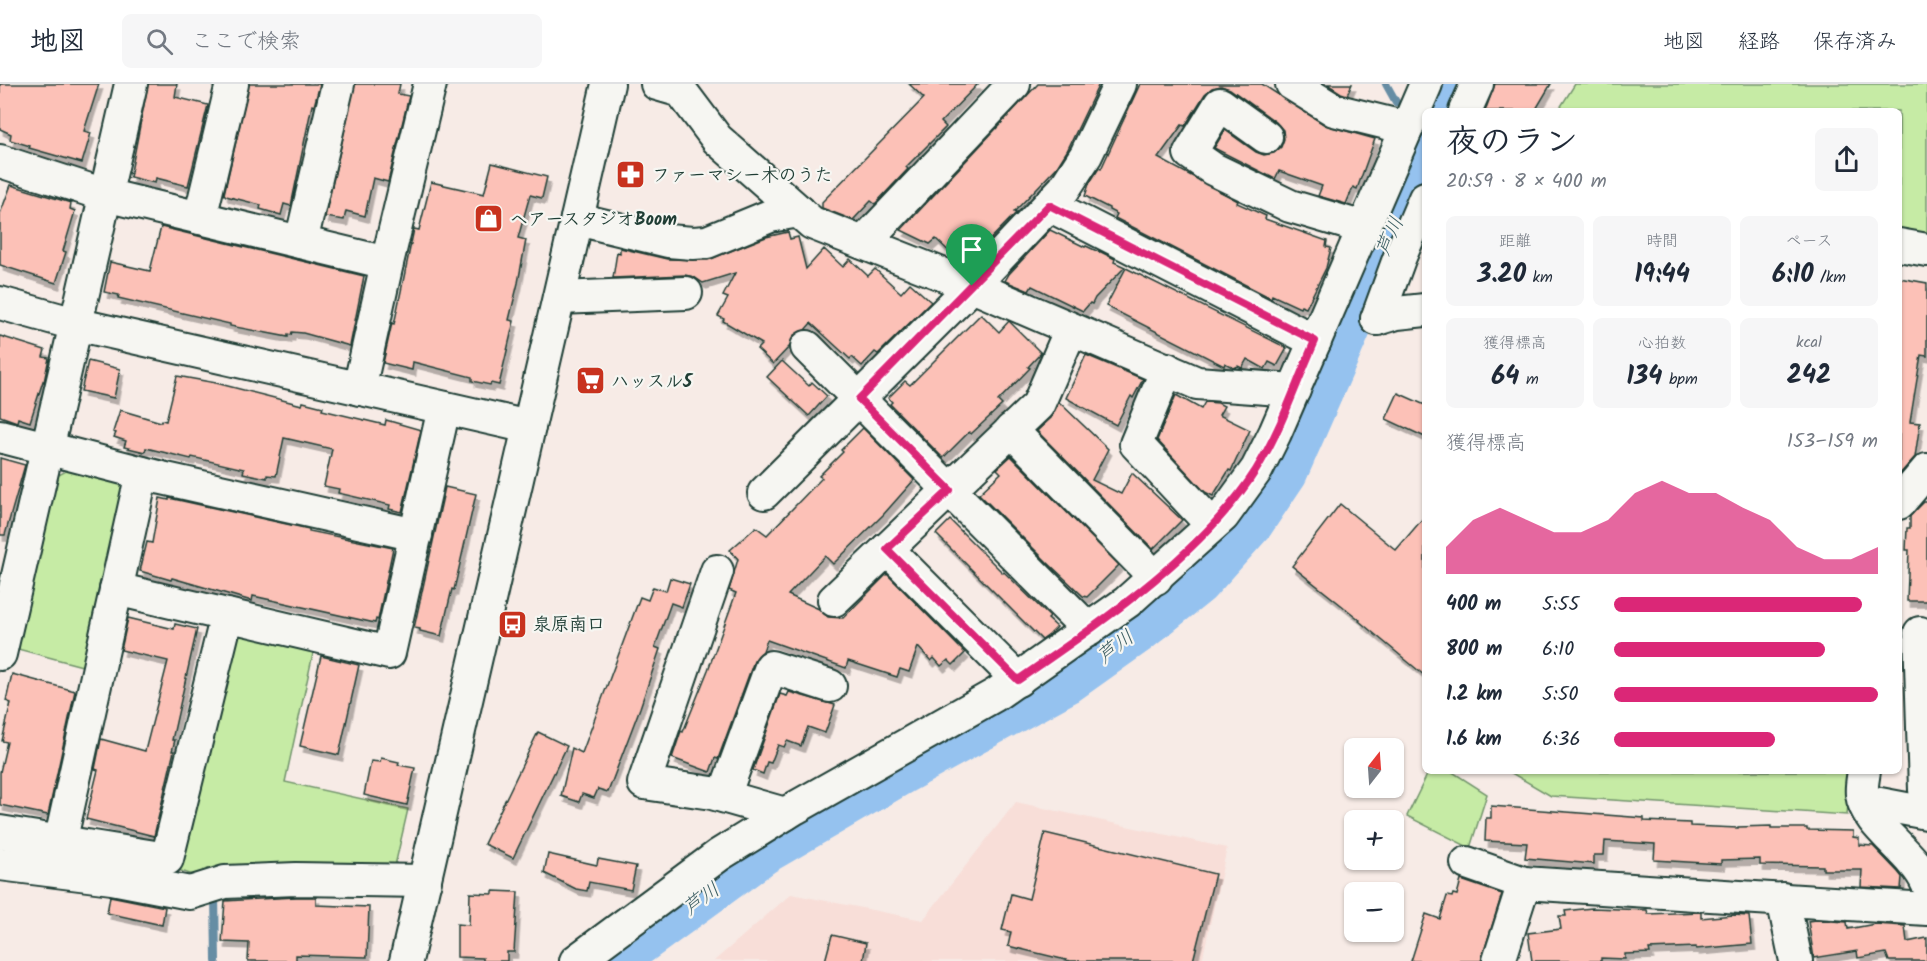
<!DOCTYPE html>
<html lang="ja">
<head>
<meta charset="utf-8">
<style>
  :root { --surface:#fff; --page:#f6f6f7; --text:#1f2937; --muted:#747a83; --line:#e0e1e3; --accent:#db2777 }
  body { margin:0; font-family:Kalam,"Klee One",sans-serif; background:var(--page); color:var(--text); height:100vh; display:flex; flex-direction:column; font-size:22px; white-space:nowrap }
  * { box-sizing:border-box; margin:0 }
  p { font-size:20px; color:var(--muted) }
  .icon { flex:none; width:33px; height:33px; fill:none; stroke:currentColor; stroke-width:2; stroke-linecap:round; stroke-linejoin:round }
  .map { position:relative; flex:1; overflow:hidden }
  .details { position:absolute; left:1422px; top:24px; width:480px; height:666px; display:flex; flex-direction:column; background:var(--surface); border-radius:9px; box-shadow:0 2px 4px #0004 }
  .details>* { flex:none }
  .needle { width:39px; rotate:17deg }
  .buttons { position:absolute; left:1344px; top:654px; display:grid; gap:12px }
  .buttons a { display:grid; place-items:center; width:60px; height:60px; border-radius:9px; background:var(--surface); box-shadow:0 2px 4px #0004; font-size:30px }
  .pin { position:absolute; display:grid; place-items:center; width:51px; height:51px; color:#fff; margin:-62px -26px; border-radius:50% 50% 50% 0; rotate:-45deg; box-shadow:0 0 6px #0007 }
  .pin .icon { rotate:45deg }
  .round { display:grid; place-items:center; flex:none; width:63px; height:63px; border-radius:9px; background:var(--page) }
  .headline { display:flex; align-items:center; justify-content:space-between; height:102px; padding:0 24px }
  h1 { font-size:33px; font-weight:800; line-height:45px }
  .stats { display:grid; grid-template-columns:repeat(3,1fr); gap:9px; height:102px; padding:6px 24px }
  .stats div { display:grid; align-content:center; border-radius:9px; background:var(--page); text-align:center }
  .stats b { font-size:26px; font-weight:800 }
  .stats small { font-size:16px; font-weight:400 }
  .stats p { font-size:16px }
  .chart { height:168px; padding:12px 24px }
  .chart p { display:flex; justify-content:space-between }
  .chart svg { width:100%; height:108px; margin-top:6px; fill:var(--accent); opacity:.7 }
  ul { padding:0 24px; list-style:none; font-size:20px }
  li { display:grid; grid-template-columns:96px 72px 1fr; align-items:center; height:45px }
  li i { height:15px; border-radius:8px; background:var(--accent) }
  header { display:flex; align-items:center; gap:36px; box-sizing:border-box; height:84px; padding:0 30px; background:var(--surface); border-bottom:2px solid var(--line) }
  header strong { font-size:28px }
  nav { display:flex; gap:33px; margin-inline-start:auto; font-size:21px }
  .search { width:420px; height:54px; background:var(--page); display:flex; align-items:center; gap:15px; box-sizing:border-box; padding:0 21px; border-radius:9px; color:var(--muted); font-size:22px }
  .map>svg:first-child { display:block }
  .built { fill:#f8ded8 }
  .green { fill:#c6eba5; stroke:#72946c; stroke-width:1.5 }
  .lines { fill:none; stroke-linecap:round; stroke-linejoin:round }
  .stream { stroke:#668da4; stroke-width:8 }
  .river { stroke:#95c2ef; stroke-width:44 }
  .building { fill:#fcc1b7; stroke:#1f3d34; stroke-width:1.5; filter:url(#shadow) }
  .minor-casing { stroke:#1f3d34; stroke-width:36 }
  .minor { stroke:#f6f6f2; stroke-width:32 }
  .route-casing { stroke:#fff; stroke-width:12 }
  .route { stroke:#db2777; stroke-width:8 }
  .labels { text-anchor:middle; stroke-width:4.5; stroke-linejoin:round; paint-order:stroke }
  .poi-label { font-size:18px; font-weight:bold; fill:#1f3d34; stroke:#f6f6f2; text-anchor:start }
  .water-label { font-size:20px; font-style:italic; fill:#3c5e63; stroke:#f6f6f2 }
</style>
</head>
<body>
<header>
<strong>地図</strong>
<div class="search"><svg class="icon" aria-label="search" viewBox="0 0 24 24"><circle cx="10" cy="10" r="6"/><path d="M15 15l6 6"/></svg>ここで検索</div>
<nav><a>地図</a><a>経路</a><a>保存済み</a></nav>
</header>
<div class="map">
<svg width="1927" height="877" viewBox="0 0 1927 877">
  <defs>
    <filter id="shadow"><feDropShadow dx="3.5" dy="6" stdDeviation="0" flood-color="#0004"/></filter>
  </defs>
  <rect width="100%" height="100%" fill="#f7ebe6"/>
  <filter id="ink" filterUnits="userSpaceOnUse"><feTurbulence type="fractalNoise" baseFrequency=".0167" numOctaves="2"/><feDisplacementMap in="SourceGraphic" scale="12" xChannelSelector="R" yChannelSelector="G"/><feConvolveMatrix kernelMatrix="1 2 1 2 8 2 1 2 1" color-interpolation-filters="sRGB"/></filter>
  <g filter="url(#ink)">
    <path class="built" d="M1016,718L1227,764L1202,877H714L791,810L923,836Z"/>
    <g class="green">
      <path d="M1575,0H1927V152L1899,147V27H1558Z"/>
      <path d="M68,386L118,397L127,410L86,583L14,564L53,394Z"/>
      <path d="M246,549L314,565L285,698L408,725L394,786L205,795L178,786L232,558Z"/>
      <path d="M1429,687H1451L1487,710L1470,764L1407,732Z"/>
      <path d="M1508,687H1851L1847,731L1551,712Z"/>
    </g>
    <g class="lines">
      <g class="stream">
        <path d="M1386,0L1396,18"/>
        <path d="M215,810L216,877"/>
      </g>
      <g class="river">
        <path d="M1443,27L1454,0"/>
        <path d="M615,877L763,769L901,689L1067,598L1136,549L1198,499L1252,439L1286,388L1425,71"/>
      </g>
    </g>
    <g class="building">
      <path d="M0,0H99L84,47L91,49L82,79L29,64L30,62L10,56L11,50L0,45Z"/>
      <path d="M148,0H177L175,13L208,21L188,102L156,94L155,99L130,93Z"/>
      <path d="M249,0H320L314,22L312,21L291,122L284,120L281,131L260,125L261,121L226,112L224,110Z"/>
      <path d="M355,0H400L398,10L409,12L388,98L373,94L365,132L346,127L344,136L325,133Z"/>
      <path d="M909,0H978L941,38L946,43L906,83L908,85L875,120L871,117L853,136L822,124V118L924,14Z"/>
      <path d="M1038,0H1099L1067,67L1057,83L1014,128L1016,129L968,178L960,170L956,174L936,155L930,160L901,146Z"/>
      <path d="M1140,0H1262L1325,41L1375,55L1357,105L1353,103L1346,120L1318,112L1322,102L1279,87L1275,95L1214,64L1225,46L1256,68L1264,71L1274,69L1281,63L1284,55L1283,46L1276,38L1230,5L1221,2L1212,4L1205,10L1185,42L1182,41L1158,74L1238,117L1237,119L1266,132L1265,135L1327,157L1326,163L1331,164L1326,184L1306,224L1301,222L1300,224L1272,211L1271,214L1115,134L1117,130L1109,126V124L1085,112L1089,100L1099,84L1101,85Z"/>
      <path d="M1327,0H1352L1347,11L1341,9Z"/>
      <path d="M1495,0H1551L1535,27H1485Z"/>
      <path d="M492,79L547,93L542,114L530,111L518,154L526,156L518,199L509,236L514,237L499,301L491,299L490,301L472,297V293L413,278L412,286L383,279L392,239L394,240L395,236L414,145L419,146L431,98L484,110Z"/>
      <path d="M11,101L71,119L70,125L75,127L63,167L66,168L56,199L0,181V130Z"/>
      <path d="M161,143L364,192L350,262L303,249L292,248L291,251L288,250V253L230,242V240L118,214L119,211L104,208L110,178L150,187Z"/>
      <path d="M1050,146L1085,163L1086,162L1099,168V167L1115,175L1114,178L1125,183L1095,214L1092,220L1090,219L1083,227L1032,202L1029,207L1005,197L1009,190Z"/>
      <path d="M788,148L790,155L798,153L806,185L824,165L843,183L850,175L868,192L875,185L901,209L910,199L931,218L878,270L875,268L862,282L852,273L850,275L811,239L805,246L794,251L790,262L773,280L757,265L762,260L723,237L724,235L718,232L728,214L723,212L735,189L703,199L694,193L685,191L613,194L617,168L620,169V164L667,175L708,176L766,153Z"/>
      <path d="M1126,184L1287,264L1277,282L1269,278L1265,285L1247,275L1242,284L1238,282L1234,284L1225,279L1224,282L1106,222Z"/>
      <path d="M1899,194L1927,199V272L1921,271L1910,338L1920,339L1915,373L1899,391Z"/>
      <path d="M981,230L999,248L1009,237L1041,269L1028,283L1030,284L998,317L1002,321L971,350L969,348L943,374L890,320L892,318L888,314L905,297L910,301Z"/>
      <path d="M0,252L45,266L43,273L49,274L44,298L43,297L30,338L18,334L17,338L0,332Z"/>
      <path d="M1086,271L1143,295L1133,314L1131,312L1116,341L1066,314Z"/>
      <path d="M88,277L120,285L114,314L81,307Z"/>
      <path d="M782,277L809,302L812,298L827,312L809,332L767,293Z"/>
      <path d="M177,292L216,299L302,321L303,318L323,323L322,326L385,341L386,336L421,346L402,428L389,425L390,421L338,409L339,405L324,402L332,365L284,354L276,392L267,391V394L243,389L244,385L192,373L191,375L146,364L145,368L124,363L126,357L114,353L116,349L113,348L120,326L161,338L162,336L166,337Z"/>
      <path d="M1398,309L1425,321V353L1386,335Z"/>
      <path d="M1176,311L1201,325L1205,318L1218,319L1224,322L1219,331L1250,346L1231,387L1229,386L1213,412L1205,408L1157,356Z"/>
      <path d="M1059,318L1108,365L1092,396L1121,410L1132,389L1182,436L1153,465L1037,347L1051,334Z"/>
      <path d="M863,344L914,396L883,431L833,480L825,472L788,511L819,525L828,533L843,534L887,490L965,569L953,581L948,576L941,582L934,574L931,577L918,563L909,588L900,585L897,593L848,577L846,584L767,556L763,567L754,577L718,675L715,674L710,688L672,674L681,647L683,648L708,586L736,509L729,506L738,475L730,466L756,443L767,451L822,394L819,392L843,368L841,366Z"/>
      <path d="M1011,372L1119,481L1087,513L1083,512L1047,478L979,410L1001,389L997,385Z"/>
      <path d="M0,374L25,381L5,451H0Z"/>
      <path d="M445,403L476,410L454,506L452,505L441,552L420,547V545L414,544Z"/>
      <path d="M160,414L169,416V414L309,445V447L393,464L378,536L376,535L375,539L253,512L252,517L172,494L171,496L140,487L147,458L152,459Z"/>
      <path d="M1924,418H1927V517H1907L1909,466H1906L1907,444H1910V432Z"/>
      <path d="M1340,420L1396,466L1425,432V592L1359,537L1360,536L1292,482Z"/>
      <path d="M950,436L1003,489L1004,488L1050,533L1048,535L1057,543L1049,551L1042,556L936,450Z"/>
      <path d="M670,494L690,500L682,523L671,519L655,563L660,565L640,624L608,708L598,705L594,714L582,710L579,718L561,712L572,664L582,669L640,513L648,516L653,503L666,507Z"/>
      <path d="M128,534L174,545L175,540L197,545L172,656H175L172,667H174L154,752L86,735L98,686L95,685L101,655L145,667L168,577L121,566Z"/>
      <path d="M321,572L359,581L339,671L300,662Z"/>
      <path d="M12,590L75,607L48,731L0,721V688L7,658L2,657L11,619L6,617Z"/>
      <path d="M789,608L835,621L825,649L808,643L801,662L787,657L784,663L778,661L771,679L767,678L763,690L753,686L780,610L787,612Z"/>
      <path d="M538,648L567,662L513,774L484,760Z"/>
      <path d="M381,674L399,678L398,681L415,684L407,721L364,711L371,677L380,678Z"/>
      <path d="M1491,722L1644,734V737L1690,739V742L1738,744V743L1771,742V744H1807V746L1853,747V753L1859,754V761L1873,762L1898,788L1902,793L1901,805L1861,803L1862,786H1823V782L1760,781V775L1721,776V780L1654,776L1655,760L1605,757L1604,771H1594V780L1525,774L1527,759L1485,757L1486,734H1491Z"/>
      <path d="M1045,749L1215,790L1193,877H1070L1008,862L1011,848L1002,846L1011,810L1029,815Z"/>
      <path d="M548,770L597,781L598,775L636,782L631,806L589,798L587,807L576,805L544,789Z"/>
      <path d="M1461,796L1502,810L1481,877H1411L1426,830L1440,835L1447,812L1452,813L1453,810L1457,811Z"/>
      <path d="M493,807L518,808L514,868H507V877H483V874L457,873V840L469,841L470,809L493,810Z"/>
      <path d="M110,812L165,823L162,841L107,829Z"/>
      <path d="M296,813H316V821L369,823L367,873L296,871V877H248L249,859L222,858L225,817Z"/>
      <path d="M1592,824L1647,826L1648,830L1701,828V834L1733,831L1749,832L1752,860L1696,865V863L1649,865L1650,869L1625,870V875L1601,874V877H1532L1528,849L1561,845L1559,832H1566L1565,827Z"/>
      <path d="M1815,836L1847,838L1848,845L1875,840L1905,842L1907,858L1927,854V877H1889L1886,869L1858,874L1857,867L1814,874L1808,837Z"/>
      <path d="M832,851L866,859L863,877H825Z"/>
    </g>
    <g class="lines">
      <defs>
        <g id="minor">
          <path d="M657,0L681,7L717,55L812,139L972,202L1197,299L1294,306"/>
          <path d="M1292,0L1334,26L1407,44"/>
          <path d="M1465,27L1477,0"/>
          <path d="M1266,53L1220,20L1190,69L1213,85L1290,122L1364,144"/>
          <path d="M0,77L105,111L387,179L359,305"/>
          <path d="M1049,121L1315,257"/>
          <path d="M200,134L232,0"/>
          <path d="M577,135L668,157L693,159L707,158L770,132L799,127"/>
          <path d="M301,158L338,0"/>
          <path d="M863,159L1014,0"/>
          <path d="M1899,161L1927,166"/>
          <path d="M387,179L430,0"/>
          <path d="M559,214L686,209"/>
          <path d="M0,219L75,240L529,343"/>
          <path d="M1377,235L1399,175L1425,114"/>
          <path d="M1377,235L1397,229L1425,226"/>
          <path d="M807,263L1089,546"/>
          <path d="M1167,285L1136,360L1212,441"/>
          <path d="M1011,346L1156,494"/>
          <path d="M0,352L162,394L416,451"/>
          <path d="M764,409L972,202L1064,105L1086,71L1120,0"/>
          <path d="M1899,419L1927,386"/>
          <path d="M887,465L1018,596"/>
          <path d="M717,487L644,699L712,709L785,730"/>
          <path d="M116,505L389,569L444,324"/>
          <path d="M834,516L1038,321L1071,245"/>
          <path d="M1920,549L1925,706"/>
          <path d="M0,570L131,0"/>
          <path d="M1864,687C1863,694 1861,703 1862,710C1865,741 1914,768 1927,799"/>
          <path d="M724,712L771,583L830,602"/>
          <path d="M1864,717L1927,729"/>
          <path d="M0,748L167,775L227,531"/>
          <path d="M60,759L142,389"/>
          <path d="M1467,779L1524,799"/>
          <path d="M0,780L112,794L190,809L225,798L296,795L425,797"/>
          <path d="M1783,815L1796,877"/>
          <path d="M406,877L608,0"/>
          <path d="M576,877L719,771L795,724L995,611L1127,518L1223,432L1257,385L1275,349L1426,0"/>
          <path d="M1499,877L1524,799L1927,825"/>
        </g>
      </defs>
      <use href="#minor" class="minor-casing"/>
      <use href="#minor" class="minor"/>
    </g>
  </g>
  <g class="lines" filter="url(#ink)">
    <defs>
      <path id="route" d="M1049,121L1315,257C1296,299 1281,346 1256,386C1202,471 1100,539 1018,596L887,465L950,406L859,315Z"/>
    </defs>
    <use href="#route" class="route-casing"/>
    <use href="#route" class="route"/>
  </g>
  <defs>
    <symbol id="pharmacy-square" viewBox="-11 -11 22 22"><rect x="-9" y="-9" width="18" height="18" rx="4" fill="#c8321e" stroke="#f6f6f2"/><path d="M-2-6h4v4h4v4h-4v4h-4v-4h-4v-4h4Z" fill="#fff"/></symbol>
    <symbol id="shop-square" viewBox="-11 -11 22 22"><rect x="-9" y="-9" width="18" height="18" rx="4" fill="#c8321e" stroke="#f6f6f2"/><path d="M-5-2.5h2.3a2.7 3.5 0 0 1 5.4 0H5L5.5 6h-11ZM-1.5-2.5h3a1.5 2.3 0 0 0-3 0Z" fill="#fff"/></symbol>
    <symbol id="supermarket-square" viewBox="-11 -11 22 22"><rect x="-9" y="-9" width="18" height="18" rx="4" fill="#c8321e" stroke="#f6f6f2"/><path d="M-6-5.5h2.5l.6 2H6L4.5 2H-2.5L-4.4-4H-6ZM-1.5 3.2a1.3 1.3 0 1 0 .1 0ZM3 3.2a1.3 1.3 0 1 0 .1 0Z" fill="#fff"/></symbol>
    <symbol id="bus-square" viewBox="-11 -11 22 22"><rect x="-9" y="-9" width="18" height="18" rx="4" fill="#c8321e" stroke="#f6f6f2"/><path d="M-5-6H5V4H4V6H2V4H-2V6H-4V4H-5ZM-3.5-4V0h7V-4ZM-3.5 1.2v1.5H-2V1.2ZM2 1.2v1.5H3.5V1.2Z" fill="#fff"/></symbol>
  </defs>
  <g fill-rule="evenodd">
    <use href="#pharmacy-square" x="614" y="74" width="33" height="33"/>
    <use href="#shop-square" x="472" y="118" width="33" height="33"/>
    <use href="#supermarket-square" x="574" y="280" width="33" height="33"/>
    <use href="#bus-square" x="496" y="524" width="33" height="33"/>
  </g>
  <g class="labels">
    <g class="poi-label">
      <text x="652" y="97">ファーマシー木のうた</text>
      <text x="510" y="141">ヘアースタジオBoom</text>
      <text x="611" y="303">ハッスル5</text>
      <text x="533" y="546">泉原南口</text>
    </g>
    <g class="water-label">
      <text transform="translate(1389 152) rotate(-66)" y="7">芦川</text>
      <text transform="translate(1115 562) rotate(-37)" y="7">芦川</text>
      <text transform="translate(701 814) rotate(-36)" y="7">芦川</text>
    </g>
  </g>
</svg>
<div class="buttons">
<a><svg class="needle" viewBox="-14 -14 28 28"><path d="M0-13l5 13h-10z" fill="#e53935"/><path d="M0 13l5-13h-10z" fill="#747a83"/></svg></a>
<a>+</a>
<a>−</a>
</div>
<div class="pin" style="left:972px;top:202px;background:#1e9e55"><svg class="icon" aria-label="arrive" viewBox="0 0 24 24"><path d="M6 21V4h12l-3 4 3 4H6"/></svg></div>
<section class="details">
<div class="headline"><div><h1>夜のラン</h1><p>20:59 · 8 × 400 m</p></div><a class="round"><svg class="icon" aria-label="share" viewBox="0 0 24 24"><path d="M12 15V3M7 8l5-5 5 5M5 13v7h14v-7"/></svg></a></div>
<div class="stats">
<div><p>距離</p><b>3.20<small> km</small></b></div>
<div><p>時間</p><b>19:44</b></div>
<div><p>ペース</p><b>6:10<small> /km</small></b></div>
</div>
<div class="stats">
<div><p>獲得標高</p><b>64<small> m</small></b></div>
<div><p>心拍数</p><b>134<small> bpm</small></b></div>
<div><p>kcal</p><b>242</b></div>
</div>
<div class="chart"><p><span>獲得標高</span>153–159 m</p>
<svg viewBox="0 0 160 44" preserveAspectRatio="none"><path d="M0 44V33L10 22L20 17L30 22L40 27L50 27L60 22L70 11L80 6L90 11L100 11L110 17L120 22L130 33L140 38L150 38L160 33V44z"/></svg>
</div>
<ul>
<li><b>400 m</b>5:55<i style="width:94%"></i></li>
<li><b>800 m</b>6:10<i style="width:80%"></i></li>
<li><b>1.2 km</b>5:50<i style="width:100%"></i></li>
<li><b>1.6 km</b>6:36<i style="width:61%"></i></li>
</ul>
</section>
</div>
</body>
</html>
